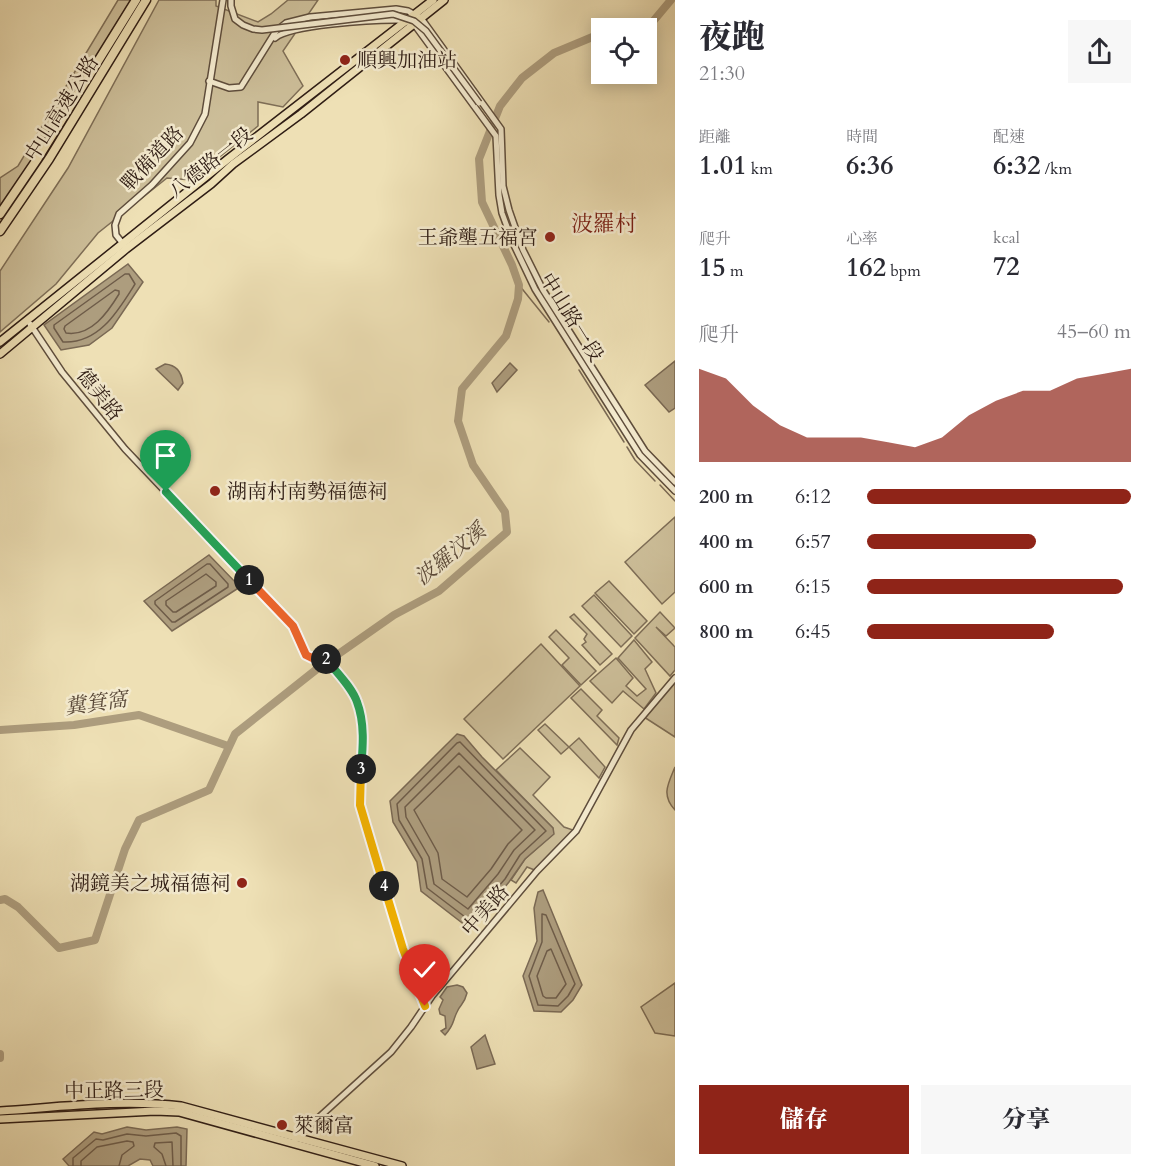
<!DOCTYPE html>
<html lang="zh-TW">
<head>
<meta charset="utf-8">
<style>
  :root { --surface:#fff; --page:#f7f7f7; --text:#2b2b33; --muted:#7c7c81; --accent:#8f2418 }
  body { margin:0; font-family:Cardo,"Noto Serif TC",serif; background:var(--page); color:var(--text); height:100vh; display:flex; flex-direction:column; font-size:22px; white-space:nowrap }
  * { box-sizing:border-box; margin:0 }
  p { font-size:20px; color:var(--muted) }
  .icon { flex:none; width:33px; height:33px; fill:none; stroke:currentColor; stroke-width:2; stroke-linecap:round; stroke-linejoin:round }
  .map { position:relative; flex:1; overflow:hidden }
  .details { display:flex; flex-direction:column; background:var(--surface); width:480px }
  .details>* { flex:none }
  .tools { position:absolute; left:591px; top:18px; display:grid; gap:12px }
  .tools a { display:grid; place-items:center; width:66px; height:66px; border-radius:0px; background:var(--surface); box-shadow:0 3px 15px #0003; font-size:30px }
  .pin { position:absolute; display:grid; place-items:center; width:51px; height:51px; color:#fff; margin:-62px -26px; border-radius:50% 50% 50% 0; rotate:-45deg; box-shadow:0 0 6px #0007 }
  .pin .icon { rotate:45deg }
  .km { position:absolute; width:30px; height:30px; margin:-15px; border-radius:50%; background:#222; color:#fff; font-size:16px; line-height:30px; text-align:center }
  .round { display:grid; place-items:center; flex:none; width:63px; height:63px; border-radius:0px; background:var(--page) }
  .overview { display:flex; align-items:center; justify-content:space-between; height:102px; padding:0 24px }
  h1 { font-size:33px; font-weight:800; line-height:45px }
  .figures { display:grid; grid-template-columns:repeat(3,1fr); gap:9px; height:102px; padding:6px 24px }
  .figures div { display:grid; align-content:center }
  .figures b { font-size:26px; font-weight:800 }
  .figures small { font-size:16px; font-weight:400 }
  .figures p { font-size:16px }
  .chart { height:168px; padding:12px 24px }
  .chart p { display:flex; justify-content:space-between }
  .chart svg { width:100%; height:108px; margin-top:6px; fill:var(--accent); opacity:.7 }
  .cta { display:flex; gap:12px; margin-top:auto; padding:12px 24px }
  .cta a { flex:1; height:69px; border-radius:0px; background:var(--accent); color:#fff; font-size:24px; font-weight:800; line-height:69px; text-align:center }
  .cta a+a { background:var(--page); color:var(--text) }
  ul { padding:0 24px; list-style:none; font-size:20px }
  li { display:grid; grid-template-columns:96px 72px 1fr; align-items:center; height:45px }
  li i { height:15px; border-radius:8px; background:var(--accent) }
  main { display:flex; flex:1; min-height:0 }
  .map>svg:first-child { display:block }
  .green { fill:#cdbf9a; stroke:#7e6e57; stroke-width:1.5 }
  .water { fill:#ad9d7e; stroke:#7a6954; stroke-width:1.5 }
  .lines { fill:none; stroke-linecap:round; stroke-linejoin:round }
  .shore { stroke:#6e5c49; stroke-width:1.5 }
  .stream { stroke:#7a6954; stroke-width:1.5 }
  .river { stroke:#ad9d7e; stroke-width:8 }
  .minor-casing { stroke:#5e4d3c; stroke-width:8 }
  .major-casing { stroke:#2e1c14; stroke-width:10 }
  .highway-casing { stroke:#2e1c14; stroke-width:11 }
  .minor { stroke:#f4ebcf; stroke-width:5 }
  .major { stroke:#eee0b5; stroke-width:7 }
  .highway { stroke:#eee0b5; stroke-width:8 }
  .minor-bridge-casing { stroke:#5e4d3c; stroke-width:8; stroke-linecap:butt }
  .minor-bridge { stroke:#f4ebcf; stroke-width:5 }
  .split-1-casing { stroke:#fff; stroke-width:12 }
  .split-2-casing { stroke:#fff; stroke-width:12 }
  .split-3-casing { stroke:#fff; stroke-width:12 }
  .split-4-casing { stroke:#fff; stroke-width:12 }
  .split-5-casing { stroke:#fff; stroke-width:12 }
  .split-1 { stroke:#22a559; stroke-width:8 }
  .split-2 { stroke:#f0652b; stroke-width:8 }
  .split-3 { stroke:#22a559; stroke-width:8 }
  .split-4 { stroke:#f5b400; stroke-width:8 }
  .split-5 { stroke:#f5b400; stroke-width:8 }
  .poi-dot { fill:#8f2418; stroke:#f4ebcf; stroke-width:2 }
  .labels { text-anchor:middle; stroke-width:5; stroke-linejoin:round; paint-order:stroke }
  .poi-label { font-size:20px; fill:#2e1c14; stroke:#f4ebcf; text-anchor:start }
  .street-label { font-size:20px; fill:#2e1c14; stroke:#f4ebcf }
  .water-label { font-size:21px; font-style:italic; fill:#5a4939; stroke:#f4ebcf }
  .quarter-label { font-size:22px; fill:#7a1f14; stroke:#f4ebcf }
</style>
</head>
<body>
<main>
<div class="map">
<svg width="675" height="1166" viewBox="0 0 675 1166">
  <rect width="100%" height="100%" fill="#eee0b5"/>
  <filter id="stains"><feTurbulence type="fractalNoise" baseFrequency=".00333" numOctaves="4"/><feColorMatrix values="0 0 0 0 .2 0 0 0 0 .09 0 0 0 0 .02 0 0 0 .5 -.17"/></filter>
  <radialGradient id="worn" r=".72"><stop offset=".6" stop-color="#630" stop-opacity="0"/><stop offset="1" stop-color="#630" stop-opacity=".3"/></radialGradient>
  <g class="green">
    <path d="M118,0H131L25,173L0,208V178L18,166Z"/>
    <path d="M159,0H216V6L258,22L271,14L288,0H318L283,51L303,86L283,107L258,102V126L191,180L167,178L98,233L56,284L0,332V271L68,168Z"/>
    <path d="M675,517V592L662,604L625,562Z"/>
    <path d="M609,581L647,621L634,634L595,593Z"/>
    <path d="M594,595L632,636L621,647L582,606Z"/>
    <path d="M660,612L675,628L666,636L656,627L675,647V670L670,676L635,638Z"/>
    <path d="M574,614L612,654L600,665L582,645L586,642L584,639L587,634L570,617Z"/>
    <path d="M556,630L596,671L581,685L562,665L569,658L549,637Z"/>
    <path d="M634,640L652,662L645,669L656,693L644,709L623,691L612,703L590,681L616,658L633,678L626,686L637,696L646,689L618,658Z"/>
    <path d="M541,644L580,686L503,759L464,719Z"/>
    <path d="M675,681V737L644,717Z"/>
    <path d="M581,689L602,710L597,716L619,738L617,745L571,698Z"/>
    <path d="M545,724L569,747L579,738L605,767L599,778L569,747L561,754L538,730Z"/>
    <path d="M520,748L550,777L533,795L564,827L576,831L537,871L527,867L516,883L511,880L525,859L553,834V828L496,770Z"/>
    <path d="M675,767V810C661,795 668,784 675,767Z"/>
    <path d="M675,983V1036L655,1033L641,1007Z"/>
  </g>
  <g class="water">
    <path d="M128,264L143,282L112,328L89,345L61,350L44,325Z"/>
    <path d="M675,361V408L669,412L645,385Z"/>
    <path d="M510,363L517,370L497,392L492,383Z"/>
    <path d="M165,364C176,365 181,371 183,383L178,390L156,369Z"/>
    <path d="M209,555L240,587L172,631L144,601Z"/>
    <path d="M457,734L464,736L482,757L553,828L554,834L525,859L509,882L470,929L421,891L417,862L393,822L390,801Z"/>
    <path d="M543,890L582,985L573,1000L561,1012L534,1011L523,976L537,941L534,908L538,892Z"/>
    <path d="M457,985L463,987L467,993C464,1005 461,1003 457,1012C452,1022 455,1024 445,1035L441,1031L446,1028L445,1016L440,1014L439,1009L443,1000L440,997L447,987Z"/>
    <path d="M485,1035L495,1064L477,1069L471,1047Z"/>
    <path d="M127,1127L146,1130L177,1127L187,1129L186,1166H153L150,1160L140,1159L128,1166H69L63,1159L94,1132L102,1134Z"/>
  </g>
  <g class="lines">
    <g class="shore">
      <path d="M125,274H129L135,284C118,311 99,344 63,342L54,328V325Z"/>
      <path d="M115,290L119,291V294C108,312 91,337 66,333L64,329L65,326Z"/>
      <path d="M207,564H210L228,584V587L175,622H172L155,604V601Z"/>
      <path d="M206,574L216,582V586L176,612H173L166,605V601Z"/>
      <path d="M460,742L546,831L520,855L505,879L469,920L427,888L422,859L399,820L397,804L457,743Z"/>
      <path d="M459,753L535,830L514,850L498,874L468,909L434,884L429,857L406,817L405,807Z"/>
      <path d="M459,766L522,830L508,844L491,869L467,897L442,879L438,853L414,810Z"/>
      <path d="M542,914L546,915L575,984L568,996L558,1006L538,1005L529,976L542,942Z"/>
      <path d="M551,949L566,984L556,998H546L543,996L537,976L547,951Z"/>
      <path d="M73,1166V1158L96,1139L103,1140L127,1134L146,1136L176,1133L181,1136V1166"/>
      <path d="M81,1166V1161L97,1147L127,1141L133,1142L134,1146L122,1155L119,1166"/>
      <path d="M166,1166L162,1154L154,1147L155,1143L172,1142L173,1166"/>
    </g>
    <g class="stream">
      <path d="M519,285L549,322"/>
      <path d="M579,370L624,442"/>
      <path d="M627,447L635,460L655,481"/>
      <path d="M660,485L675,501"/>
    </g>
    <g class="river">
      <path d="M619,28L650,25L671,0"/>
      <path d="M0,730L74,725L139,715L228,746"/>
      <path d="M0,900L5,899L18,907L59,948L95,940L125,849L139,820L209,790L235,734L317,669L394,615L439,591L507,532L505,512L473,465L458,421L462,389L506,336L518,299L519,285L512,265L482,202L479,159L500,106L522,78L554,53L602,33"/>
      <path d="M0,1054V1058"/>
    </g>
    <defs>
      <g id="minor">
        <path d="M275,38C290,25 372,20 395,20C402,20 408,22 414,24L496,136L499,195L502,213L513,243L535,289L640,455L675,491"/>
        <path d="M209,81L229,88L241,87L276,31L286,23L310,17L396,9L408,11L421,18L501,129L503,186L509,210L523,250L543,290L645,451L675,482"/>
        <path d="M124,245L116,235L115,225L119,214L152,185L190,143L205,114L223,0"/>
        <path d="M30,324L62,372L125,449L293,626L306,655L312,658L321,654L357,700L361,713L363,743L361,805L403,949L425,1006"/>
        <path d="M295,1139L391,1052L411,1027L432,996L475,945L537,871L576,831L631,730L675,678"/>
      </g>
      <g id="major">
        <path d="M0,342L228,159L433,0"/>
        <path d="M0,354L126,249L211,184L233,164L301,114L444,0"/>
        <path d="M0,1111C60,1107 121,1099 181,1106L402,1166"/>
        <path d="M0,1119L155,1111L179,1112L375,1166"/>
      </g>
      <g id="highway">
        <path d="M0,214L38,158L136,0"/>
        <path d="M0,231L49,159L146,0"/>
      </g>
    </defs>
    <use href="#minor" class="minor-casing"/>
    <use href="#major" class="major-casing"/>
    <use href="#highway" class="highway-casing"/>
    <use href="#minor" class="minor"/>
    <use href="#major" class="major"/>
    <use href="#highway" class="highway"/>
    <defs>
      <path id="minor-bridge" d="M231,0V6L235,19L243,25L253,29L262,30L393,14L414,21L426,31L479,103"/>
    </defs>
    <use href="#minor-bridge" class="minor-bridge-casing"/>
    <use href="#minor-bridge" class="minor-bridge"/>
  </g>
  <g class="lines">
    <defs>
      <path id="split-1" d="M166,492L249,580"/>
      <path id="split-2" d="M249,580L293,626L306,655L312,658L321,654L326,659"/>
      <path id="split-3" d="M326,659C336,672 352,687 357,702C365,723 363,747 361,769"/>
      <path id="split-4" d="M361,769L360,805L384,886"/>
      <path id="split-5" d="M384,886L403,949L425,1006"/>
    </defs>
    <use href="#split-1" class="split-1-casing"/>
    <use href="#split-2" class="split-2-casing"/>
    <use href="#split-3" class="split-3-casing"/>
    <use href="#split-4" class="split-4-casing"/>
    <use href="#split-5" class="split-5-casing"/>
    <use href="#split-1" class="split-1"/>
    <use href="#split-2" class="split-2"/>
    <use href="#split-3" class="split-3"/>
    <use href="#split-4" class="split-4"/>
    <use href="#split-5" class="split-5"/>
  </g>
  <g class="poi-dot">
    <circle cx="345" cy="60" r="6"/>
    <circle cx="550" cy="237" r="6"/>
    <circle cx="215" cy="491" r="6"/>
    <circle cx="242" cy="883" r="6"/>
    <circle cx="282" cy="1125" r="6"/>
  </g>
  <g class="labels">
    <g class="poi-label">
      <text x="357" y="67">順興加油站</text>
      <text x="538" y="244" text-anchor="end">王爺壟五福宮</text>
      <text x="227" y="498">湖南村南勢福德祠</text>
      <text x="230" y="890" text-anchor="end">湖鏡美之城福德祠</text>
      <text x="294" y="1132">萊爾富</text>
    </g>
    <g class="street-label">
      <text transform="translate(61 108) rotate(-58)" y="7">中山高速公路</text>
      <text transform="translate(152 158) rotate(-47)" y="7">戰備道路</text>
      <text transform="translate(210 162) rotate(-38)" y="7">八德路一段</text>
      <text transform="translate(572 317) rotate(58)" y="7">中山路一段</text>
      <text transform="translate(100 394) rotate(51)" y="7">德美路</text>
      <text transform="translate(485 910) rotate(-49)" y="7">中美路</text>
      <text transform="translate(114 1090) rotate(-1)" y="7">中正路三段</text>
    </g>
    <g class="water-label">
      <text transform="translate(450 554) rotate(-39)" y="7">波羅汶溪</text>
      <text transform="translate(96 703) rotate(-8)" y="7">糞箕窩</text>
    </g>
    <g class="quarter-label">
      <text x="604" y="231">波羅村</text>
    </g>
  </g>
  <rect width="100%" height="100%" filter="url(#stains)"/>
  <rect width="100%" height="100%" fill="url(#worn)"/>
</svg>
<div class="tools">
<a><svg class="icon" aria-label="locate" viewBox="0 0 24 24"><circle cx="12" cy="12" r="6"/><path d="M12 2v4M12 18v4M2 12h4M18 12h4"/></svg></a>
</div>
<div class="pin" style="left:166px;top:492px;background:#1e9e55"><svg class="icon" aria-label="arrive" viewBox="0 0 24 24"><path d="M6 21V4h12l-3 4 3 4H6"/></svg></div>
<div class="pin" style="left:425px;top:1006px;background:#d93025"><svg class="icon" aria-label="check" viewBox="0 0 24 24"><path d="M5 12l5 5 9-10"/></svg></div>
<b class="km" style="left:249px;top:580px">1</b>
<b class="km" style="left:326px;top:659px">2</b>
<b class="km" style="left:361px;top:769px">3</b>
<b class="km" style="left:384px;top:886px">4</b>
</div>
<section class="details">
<div class="overview"><div><h1>夜跑</h1><p>21:30</p></div><a class="round"><svg class="icon" aria-label="share" viewBox="0 0 24 24"><path d="M12 15V3M7 8l5-5 5 5M5 13v7h14v-7"/></svg></a></div>
<div class="figures">
<div><p>距離</p><b>1.01<small> km</small></b></div>
<div><p>時間</p><b>6:36</b></div>
<div><p>配速</p><b>6:32<small> /km</small></b></div>
</div>
<div class="figures">
<div><p>爬升</p><b>15<small> m</small></b></div>
<div><p>心率</p><b>162<small> bpm</small></b></div>
<div><p>kcal</p><b>72</b></div>
</div>
<div class="chart"><p><span>爬升</span>45–60 m</p>
<svg viewBox="0 0 160 44" preserveAspectRatio="none"><path d="M0 44V6L10 10L20 21L30 29L40 34L50 34L60 34L70 36L80 38L90 34L100 25L110 19L120 15L130 15L140 10L150 8L160 6V44z"/></svg>
</div>
<ul>
<li><b>200 m</b>6:12<i style="width:100%"></i></li>
<li><b>400 m</b>6:57<i style="width:64%"></i></li>
<li><b>600 m</b>6:15<i style="width:97%"></i></li>
<li><b>800 m</b>6:45<i style="width:71%"></i></li>
</ul>
<div class="cta"><a>儲存</a><a>分享</a></div>
</section>
</main>
</body>
</html>
